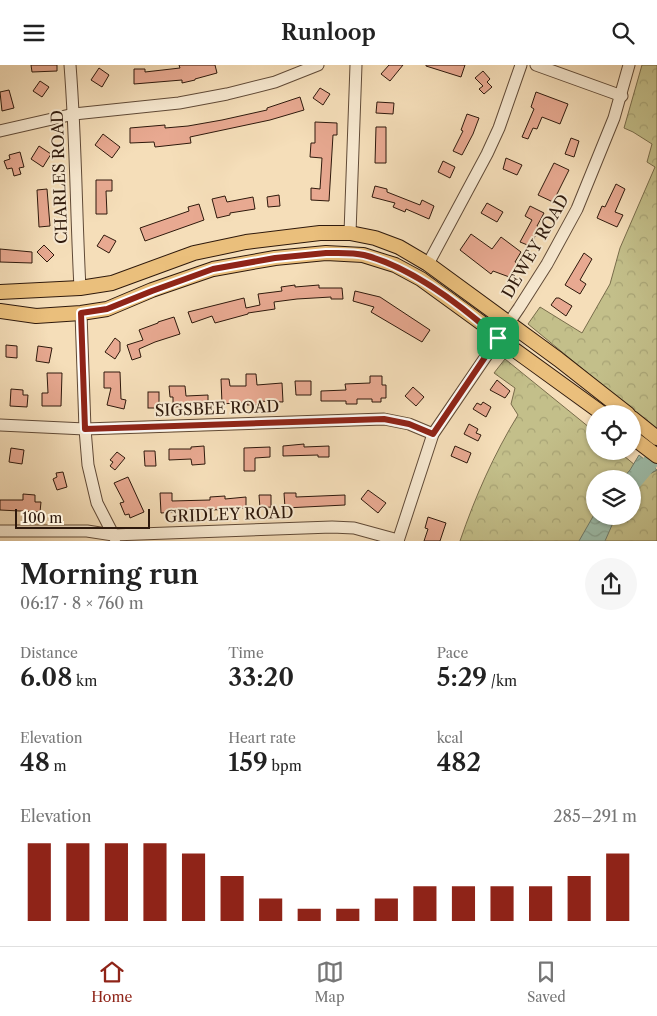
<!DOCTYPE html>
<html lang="en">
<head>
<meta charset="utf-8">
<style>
  :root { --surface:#fff; --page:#f6f6f6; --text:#222; --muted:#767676; --line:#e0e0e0; --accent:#8f2418 }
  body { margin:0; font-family:"Libre Caslon Text",serif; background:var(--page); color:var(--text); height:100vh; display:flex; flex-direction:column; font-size:19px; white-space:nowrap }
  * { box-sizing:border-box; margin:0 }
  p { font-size:16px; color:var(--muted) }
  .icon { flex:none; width:28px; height:28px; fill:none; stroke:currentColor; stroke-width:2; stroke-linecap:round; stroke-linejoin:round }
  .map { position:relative; height:476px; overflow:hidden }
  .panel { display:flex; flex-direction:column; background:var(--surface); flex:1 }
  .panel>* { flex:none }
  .controls { position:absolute; left:586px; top:340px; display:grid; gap:10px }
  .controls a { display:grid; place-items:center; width:55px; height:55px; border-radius:50%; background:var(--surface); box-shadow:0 1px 4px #0004; font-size:25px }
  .scale { position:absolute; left:15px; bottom:12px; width:135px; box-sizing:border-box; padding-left:5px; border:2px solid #2e190c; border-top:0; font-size:14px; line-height:18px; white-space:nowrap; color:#2e190c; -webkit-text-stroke:4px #f8ead2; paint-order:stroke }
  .pin { position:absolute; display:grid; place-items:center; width:42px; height:42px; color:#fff; margin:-21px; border-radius:10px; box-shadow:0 2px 8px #0006 }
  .round { display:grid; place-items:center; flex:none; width:52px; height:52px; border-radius:26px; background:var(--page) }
  .summary { display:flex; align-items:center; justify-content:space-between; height:85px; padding:0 20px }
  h1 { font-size:28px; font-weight:600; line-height:38px }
  .stats { display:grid; grid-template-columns:repeat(3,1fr); gap:8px; height:85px; padding:5px 20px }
  .stats div { display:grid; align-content:center }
  .stats b { font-size:25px; font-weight:600 }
  .stats small { font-size:14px; font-weight:400 }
  .stats p { font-size:14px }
  .chart { height:140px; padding:10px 20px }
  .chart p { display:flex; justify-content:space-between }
  .chart svg { width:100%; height:90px; margin-top:5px; stroke:var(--accent); stroke-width:6 }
  header { display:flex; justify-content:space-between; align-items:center; height:65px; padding:0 20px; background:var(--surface); font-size:22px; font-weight:600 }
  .dock { display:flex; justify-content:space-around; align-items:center; height:70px; border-top:1px solid var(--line); background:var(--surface); font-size:14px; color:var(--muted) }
  .dock a { display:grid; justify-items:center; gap:2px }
  .dock .current { color:var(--accent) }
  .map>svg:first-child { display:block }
  .forest { fill:url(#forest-crowns); stroke:#786c4b; fill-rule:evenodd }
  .water { fill:url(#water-waves); stroke:#717b6b }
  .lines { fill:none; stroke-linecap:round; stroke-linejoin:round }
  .river { stroke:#9dbdaa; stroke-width:16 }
  .building { fill:#e8a991; stroke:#2e190c }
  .minor-casing { stroke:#604a37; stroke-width:13 }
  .major-casing { stroke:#2e190c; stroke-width:16 }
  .minor { stroke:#f8ead2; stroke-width:11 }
  .major { stroke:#eabf7c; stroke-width:14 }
  .route-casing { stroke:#fff; stroke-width:10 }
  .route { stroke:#8f2418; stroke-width:6 }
  .labels { text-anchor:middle; stroke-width:4; stroke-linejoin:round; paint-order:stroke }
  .street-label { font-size:16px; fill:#2e190c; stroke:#f8ead2 }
</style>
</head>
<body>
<header><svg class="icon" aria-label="menu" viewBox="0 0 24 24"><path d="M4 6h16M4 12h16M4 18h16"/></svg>Runloop<svg class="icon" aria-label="search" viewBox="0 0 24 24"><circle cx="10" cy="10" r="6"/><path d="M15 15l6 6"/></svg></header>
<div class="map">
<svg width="657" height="476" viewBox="0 0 657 476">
  <defs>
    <pattern id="forest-crowns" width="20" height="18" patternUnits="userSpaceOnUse" patternTransform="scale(1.25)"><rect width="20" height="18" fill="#c3bf8a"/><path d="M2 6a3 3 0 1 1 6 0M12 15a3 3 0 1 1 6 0" fill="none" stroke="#a8a476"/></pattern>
    <pattern id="water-waves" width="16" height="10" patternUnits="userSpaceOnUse" patternTransform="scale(1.25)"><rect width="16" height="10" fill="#9dbdaa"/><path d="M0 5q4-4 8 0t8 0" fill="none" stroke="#88a291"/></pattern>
  </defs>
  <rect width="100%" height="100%" fill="#f5deb9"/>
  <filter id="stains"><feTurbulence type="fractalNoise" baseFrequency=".004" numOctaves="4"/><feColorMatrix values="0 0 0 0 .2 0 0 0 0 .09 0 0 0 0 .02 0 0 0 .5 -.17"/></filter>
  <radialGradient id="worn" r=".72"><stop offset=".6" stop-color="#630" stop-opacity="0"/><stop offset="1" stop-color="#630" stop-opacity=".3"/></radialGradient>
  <g class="forest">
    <path d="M642,0H657V365L528,259L540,242L582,268L610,219L620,183L655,102L647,97L652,79L633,67L624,63Z"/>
    <path d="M505,294L595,367V386H618L647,410L657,405V476H460C475,432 494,389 518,350L511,339L515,323L494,308ZM595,414H632V451H595Z"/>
  </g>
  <g class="water">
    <path d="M639,390L657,405L645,411L633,427L632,414H622L630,405Z"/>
    <path d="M595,448V451H616L605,476H579Z"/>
  </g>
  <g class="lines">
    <path class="river" d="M632,419L657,389"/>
  </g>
  <g class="building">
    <path d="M31,0H57V6L32,7Z"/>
    <path d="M179,0H215L217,8L195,14V15L182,18V15L134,19V4H145V7L180,3Z"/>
    <path d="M389,0H403L390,16L381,9Z"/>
    <path d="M426,0H465L461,12L426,1Z"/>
    <path d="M99,3L109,10L102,22L91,15Z"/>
    <path d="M483,6L490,14L487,17L492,22L484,29L479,24L483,21L475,13Z"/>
    <path d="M40,16L49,22L42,32L33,26Z"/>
    <path d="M320,23L330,29L323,40L313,33Z"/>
    <path d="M9,25L14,43L2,46L0,27Z"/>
    <path d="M536,27L568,39L560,59L542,52L537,64L533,63L528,74L522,72L534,44L531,42Z"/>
    <path d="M300,32L304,45L270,55L190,72L191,78L155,82L154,77L130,78V63L165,60V63L188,61L222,55L267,45V43Z"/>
    <path d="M377,37L394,38L393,49L376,48Z"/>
    <path d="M467,49L479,53L473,69L462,90L453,86L463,66L461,65Z"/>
    <path d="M315,57L337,58V70H333L329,136L311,135V123L320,124L322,93L310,92L311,78H315Z"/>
    <path d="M376,62H386V98H375Z"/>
    <path d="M103,69L120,82L112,93L95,80Z"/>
    <path d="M571,73L579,76L574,92L565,89Z"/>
    <path d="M39,81L51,89L43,102L31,94Z"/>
    <path d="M20,87L24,102L19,103L21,109L14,111L12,103L7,104L4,96L10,94L9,90Z"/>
    <path d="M506,93L522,100L517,110L503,104Z"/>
    <path d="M443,96L455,102L450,113L438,107Z"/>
    <path d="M554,98L569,105L553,137L538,130Z"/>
    <path d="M96,115H112V126H106L107,149H96Z"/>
    <path d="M616,119L625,124L615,147L623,150L617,162L597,153L602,141L605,142Z"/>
    <path d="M375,121L387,124V127L420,140L422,135L434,141L429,154L406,144L405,147L393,142L395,138L372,132Z"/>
    <path d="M47,124L50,161L39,162L37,125Z"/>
    <path d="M279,130L280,141L268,142L267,132Z"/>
    <path d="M225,131L227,137L253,132L255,144L230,148V150L217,153L212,134Z"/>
    <path d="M487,138L503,147L497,157L481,148Z"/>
    <path d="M199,139L204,155L145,176L140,163L189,146L188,142Z"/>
    <path d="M530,141L544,148L537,161L540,162L530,181L520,177L532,155L525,151Z"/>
    <path d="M471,169L492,184L501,172L521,187L515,197L518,198L512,213L493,206L491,209L460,185Z"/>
    <path d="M104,170L116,176L109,188L97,181Z"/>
    <path d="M44,180L54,190L47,197L37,187Z"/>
    <path d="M0,184L32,187V198L0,197Z"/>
    <path d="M584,188L592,194L580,215L586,219L580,229L565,220Z"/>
    <path d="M295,220V222L319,220V223H342L343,234H331V232L297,234L274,237L275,244L248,248V249L215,258L212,251L192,258L188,247L244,233L246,243L260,240L258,229L282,226L281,222Z"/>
    <path d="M355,226L380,232L430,265L422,277L371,247L374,242L353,236Z"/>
    <path d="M556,233H559L572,241L566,251L551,240Z"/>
    <path d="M174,252L180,269L155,277L139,284L141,292L132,295L127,280L143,275L139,265L158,258V257Z"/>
    <path d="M115,273L120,277V286L115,294L105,287Z"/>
    <path d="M6,280L17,281V293L6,292Z"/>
    <path d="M38,281L52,283L49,298L36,296Z"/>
    <path d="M104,307H120L121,334L126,335L124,344L107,340L111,323H104Z"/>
    <path d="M47,308H62L61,341H42V328H48Z"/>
    <path d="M246,309H256L257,320L282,318L283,337L258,336V340H247V337L222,339L221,314H229L230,321H246Z"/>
    <path d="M370,311H382V320H386V333H381V337H372V334H357V339H346V336H321V326L346,325L345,319L370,318Z"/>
    <path d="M497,315L510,326L505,333L490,325Z"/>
    <path d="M295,316H311V330H296Z"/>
    <path d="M169,321H185L186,331L208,330V341L173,342V332H170Z"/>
    <path d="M413,322L424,332L416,341L405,331Z"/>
    <path d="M11,324L23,325V330H28L27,342L10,341Z"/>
    <rect x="148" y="327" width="11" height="16"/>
    <path d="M483,337L491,342L486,352L473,344L477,338L481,340Z"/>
    <path d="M469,359L478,364L476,368L481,370L478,376L464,369Z"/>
    <path d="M304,379V382L329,381V392H318V390L283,391V381Z"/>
    <path d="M204,381L205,399L192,400L191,394L169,395V384H191V382Z"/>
    <path d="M455,381L471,388L467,398L451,391Z"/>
    <path d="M270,382V392L255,393V406H244V383Z"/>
    <path d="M11,383L24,385L22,399L9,397Z"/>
    <path d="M144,386H155L156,401H145Z"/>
    <path d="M117,387L125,393L115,405L110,401L113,397L110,395Z"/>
    <path d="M63,407L67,422L57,425L53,414L57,412L56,408Z"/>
    <path d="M128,412L144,447L130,453L129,449L125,450L120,438L124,437L114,418Z"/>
    <path d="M368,425L386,438L378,448L361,434Z"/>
    <path d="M160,428H172V436L210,435V432L225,431V434L246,432V443L161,448Z"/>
    <path d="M284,428H296V432L345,430V440L285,443Z"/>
    <path d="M23,429L35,430V437H41L40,447L0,445V435H23Z"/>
    <path d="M259,430H271V442L260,443Z"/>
    <path d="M428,452L446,458L440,476H424L428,464L425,463Z"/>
  </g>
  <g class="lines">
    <defs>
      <g id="minor">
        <path d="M70,0C76,74 76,149 80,223"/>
        <path d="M536,0L622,31"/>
        <path d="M0,66L74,49L179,38L227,29L275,17L318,0"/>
        <path d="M350,168L356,0"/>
        <path d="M428,199L487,89L499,63L521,0"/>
        <path d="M81,248L85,364L88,400L97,438L115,473"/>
        <path d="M0,360L85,364L384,354L409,359L433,369"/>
        <path d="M0,466H87L113,470L332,462L354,463L398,475"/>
        <path d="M398,476L433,369L519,243L547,199L577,144L614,53L629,0"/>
      </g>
      <g id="major">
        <path d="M0,227L80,223L112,218L194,188L246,177L320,168H350L375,173L399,182L428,199L558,294L628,349"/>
        <path d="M0,246L36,251L81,248L107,244L152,225L213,204L275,193L326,188L363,190L395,200L421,214L483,259L498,273L603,349"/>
        <path d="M632,353L657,373"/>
        <path d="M632,372L657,391"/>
      </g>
    </defs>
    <use href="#minor" class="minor-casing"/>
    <use href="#major" class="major-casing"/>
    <use href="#minor" class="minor"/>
    <use href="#major" class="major"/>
  </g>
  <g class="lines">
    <defs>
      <path id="route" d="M326,188C338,188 352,187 364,190C412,202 462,241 498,273L433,369L409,359L384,354L85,364L81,248L107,244L152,226L213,204L275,193Z"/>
    </defs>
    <use href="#route" class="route-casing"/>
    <use href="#route" class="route"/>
  </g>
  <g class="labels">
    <g class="street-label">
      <text transform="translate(59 112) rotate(-92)" y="6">CHARLES ROAD</text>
      <text transform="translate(535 181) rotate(-60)" y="6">DEWEY ROAD</text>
      <text transform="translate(217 343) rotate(-2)" y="6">SIGSBEE ROAD</text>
      <text transform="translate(229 449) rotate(-2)" y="6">GRIDLEY ROAD</text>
    </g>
  </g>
  <rect width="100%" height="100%" filter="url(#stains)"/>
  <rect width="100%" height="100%" fill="url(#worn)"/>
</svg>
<div class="controls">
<a><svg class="icon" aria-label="locate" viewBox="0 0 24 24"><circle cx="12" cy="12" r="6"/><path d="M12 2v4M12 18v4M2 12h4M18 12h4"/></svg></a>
<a><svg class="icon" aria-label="layers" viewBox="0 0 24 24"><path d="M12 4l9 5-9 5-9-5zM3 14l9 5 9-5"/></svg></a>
</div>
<div class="scale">100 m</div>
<div class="pin" style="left:498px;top:273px;background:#1e9e55"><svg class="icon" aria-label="arrive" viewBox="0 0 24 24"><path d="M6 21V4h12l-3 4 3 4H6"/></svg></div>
</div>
<section class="panel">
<div class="summary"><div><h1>Morning run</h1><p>06:17 · 8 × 760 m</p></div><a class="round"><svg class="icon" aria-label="share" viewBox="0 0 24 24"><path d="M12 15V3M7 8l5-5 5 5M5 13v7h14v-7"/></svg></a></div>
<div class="stats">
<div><p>Distance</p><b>6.08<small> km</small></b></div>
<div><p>Time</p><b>33:20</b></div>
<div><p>Pace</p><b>5:29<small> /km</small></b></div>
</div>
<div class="stats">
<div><p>Elevation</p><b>48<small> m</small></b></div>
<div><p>Heart rate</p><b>159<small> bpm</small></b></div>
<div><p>kcal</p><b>482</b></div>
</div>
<div class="chart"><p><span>Elevation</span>285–291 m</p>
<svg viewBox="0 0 160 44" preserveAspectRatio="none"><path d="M5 44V6M15 44V6M25 44V6M35 44V6M45 44V11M55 44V22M65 44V33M75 44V38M85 44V38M95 44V33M105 44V27M115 44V27M125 44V27M135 44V27M145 44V22M155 44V11"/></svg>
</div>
</section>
<nav class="dock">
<a class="current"><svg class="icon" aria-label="home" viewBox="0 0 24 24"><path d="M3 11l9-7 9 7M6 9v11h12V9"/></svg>Home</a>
<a><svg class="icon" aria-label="map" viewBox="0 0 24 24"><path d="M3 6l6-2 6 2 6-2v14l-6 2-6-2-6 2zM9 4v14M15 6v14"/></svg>Map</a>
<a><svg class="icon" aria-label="saved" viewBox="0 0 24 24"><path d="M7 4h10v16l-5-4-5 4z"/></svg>Saved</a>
</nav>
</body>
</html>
